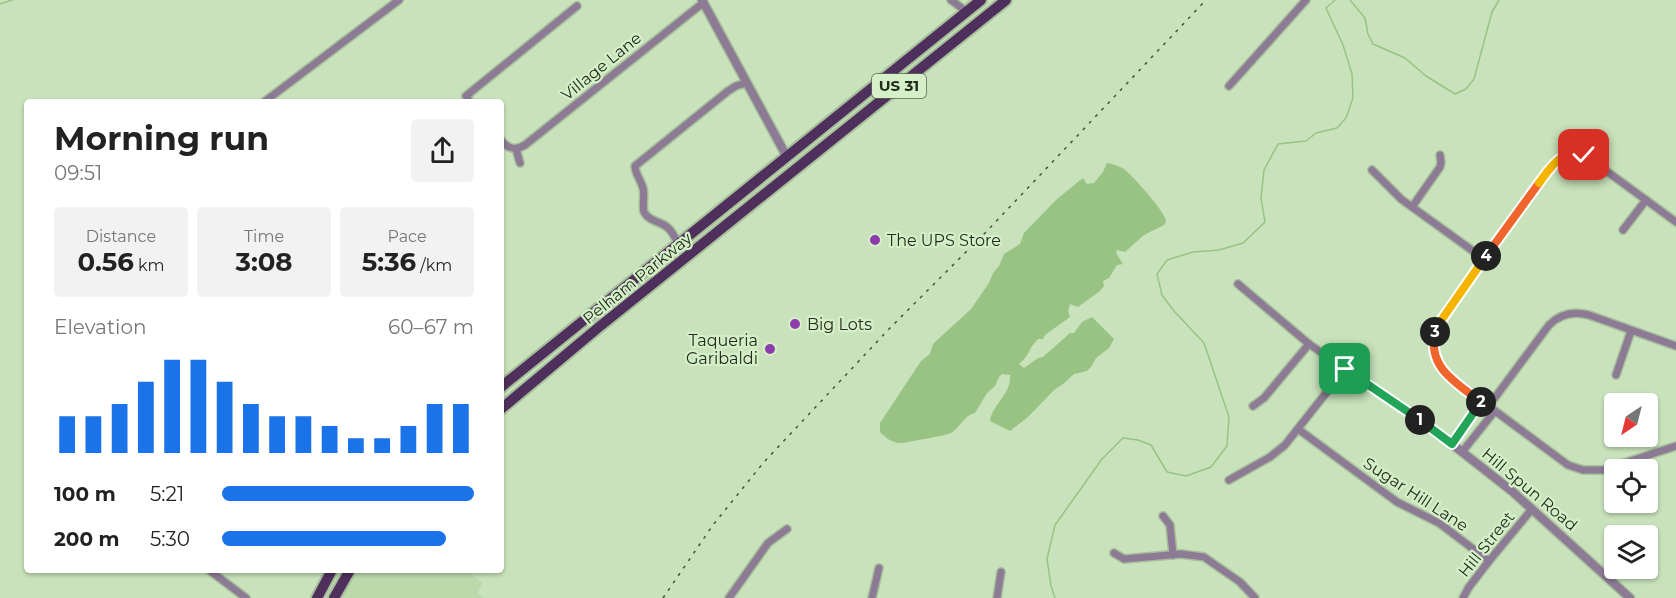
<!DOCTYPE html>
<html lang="en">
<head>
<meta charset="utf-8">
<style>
  :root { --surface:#fff; --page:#f2f2f2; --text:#222; --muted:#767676; --accent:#1a73e8 }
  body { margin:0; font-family:Montserrat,sans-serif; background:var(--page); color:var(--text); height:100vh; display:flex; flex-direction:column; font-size:22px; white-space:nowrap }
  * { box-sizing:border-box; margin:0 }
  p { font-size:20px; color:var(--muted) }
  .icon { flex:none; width:33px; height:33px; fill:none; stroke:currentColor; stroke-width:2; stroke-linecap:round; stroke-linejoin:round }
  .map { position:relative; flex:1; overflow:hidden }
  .sheet { position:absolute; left:24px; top:99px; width:480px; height:474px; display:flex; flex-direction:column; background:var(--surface); border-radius:6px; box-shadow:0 2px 4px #0004 }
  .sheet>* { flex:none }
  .needle { width:39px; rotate:215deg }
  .tools { position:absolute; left:1604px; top:393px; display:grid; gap:12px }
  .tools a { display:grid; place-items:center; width:54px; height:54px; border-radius:6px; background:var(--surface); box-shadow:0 2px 4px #0004; font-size:30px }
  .pin { position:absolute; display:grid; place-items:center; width:51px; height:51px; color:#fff; margin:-26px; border-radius:12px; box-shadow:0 3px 9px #0006 }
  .km { position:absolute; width:30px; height:30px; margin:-15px; border-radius:50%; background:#222; color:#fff; font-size:16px; line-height:30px; text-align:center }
  .round { display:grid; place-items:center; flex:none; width:63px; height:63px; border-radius:6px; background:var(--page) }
  .head { display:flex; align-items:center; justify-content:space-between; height:102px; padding:0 30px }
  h1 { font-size:33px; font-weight:700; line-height:45px }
  .stats { display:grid; grid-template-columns:repeat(3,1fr); gap:9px; height:102px; padding:6px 30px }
  .stats div { display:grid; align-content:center; border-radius:6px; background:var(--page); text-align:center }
  .stats b { font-size:26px; font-weight:700 }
  .stats small { font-size:16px; font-weight:400 }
  .stats p { font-size:16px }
  .chart { height:168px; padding:12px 30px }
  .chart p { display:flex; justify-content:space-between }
  .chart svg { width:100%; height:108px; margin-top:6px; stroke:var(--accent); stroke-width:6 }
  ul { padding:0 30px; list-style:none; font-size:20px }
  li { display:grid; grid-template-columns:96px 72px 1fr; align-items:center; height:45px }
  li i { height:15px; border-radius:8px; background:var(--accent) }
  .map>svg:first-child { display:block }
  .built { fill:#bbdaac }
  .water { fill:#99c383 }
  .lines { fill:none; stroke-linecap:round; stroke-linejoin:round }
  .stream { stroke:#99c383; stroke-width:1.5 }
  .minor-casing { stroke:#a7be9b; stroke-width:10 }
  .tertiary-casing { stroke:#a7be9b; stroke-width:11 }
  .primary-casing { stroke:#a7be9b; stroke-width:14 }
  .minor { stroke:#8d7b95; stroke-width:7 }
  .tertiary { stroke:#8d7b95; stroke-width:8 }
  .primary { stroke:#4f2f5c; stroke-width:10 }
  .rail { stroke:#44523e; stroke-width:1.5; stroke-dasharray:3 6; stroke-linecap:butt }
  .split-1-casing { stroke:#fff; stroke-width:12 }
  .split-2-casing { stroke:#fff; stroke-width:12 }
  .split-3-casing { stroke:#fff; stroke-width:12 }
  .split-4-casing { stroke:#fff; stroke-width:12 }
  .split-5-casing { stroke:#fff; stroke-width:12 }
  .split-6-casing { stroke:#fff; stroke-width:12 }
  .split-1 { stroke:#22a559; stroke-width:8 }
  .split-2 { stroke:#22a559; stroke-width:8 }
  .split-3 { stroke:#f0652b; stroke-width:8 }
  .split-4 { stroke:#f5b400; stroke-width:8 }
  .split-5 { stroke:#f0652b; stroke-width:8 }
  .split-6 { stroke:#f5b400; stroke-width:8 }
  .poi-dot { fill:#8d3cab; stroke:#d5f0c8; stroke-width:2 }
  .labels { text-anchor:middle; stroke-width:4.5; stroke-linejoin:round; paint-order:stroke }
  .shield { fill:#d5f0c8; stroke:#586750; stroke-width:1.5 }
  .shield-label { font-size:15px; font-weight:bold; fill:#222c1d }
  .street-label { font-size:16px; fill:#222c1d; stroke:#d5f0c8 }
  .poi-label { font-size:16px; fill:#222c1d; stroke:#d5f0c8; text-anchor:start }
</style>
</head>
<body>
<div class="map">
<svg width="1676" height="598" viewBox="0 0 1676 598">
  <rect width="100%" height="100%" fill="#c8e2bb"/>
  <path class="built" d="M340,570H465L483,583L477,593L484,598H326Z"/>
  <path class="water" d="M1107,163C1113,164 1119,166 1124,169C1132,175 1166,213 1166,221C1166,222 1165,223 1164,225L1144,235L1125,252L1117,250L1116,253L1123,264L1117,265L1109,278L1103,281L1104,286L1100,291L1078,307L1070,304L1068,311L1070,317L1045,335L1043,339H1038L1032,346L1026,357L1019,364L1024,368L1038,358L1043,357L1070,333H1074L1082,322L1092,317L1114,339L1109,348L1096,358L1091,367L1087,371L1074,374L1063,384L1054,390L1028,417L1010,431L990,421C992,405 1012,393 1010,375L1002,374L999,377L995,386L987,393L975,413C964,415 960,428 951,433C947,435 905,443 900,443C892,443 885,437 880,432V423L921,361L930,354L933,344L971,309L989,283L993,273L999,266L1004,254L1020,244L1024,233L1057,199L1083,178L1087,184L1094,183L1103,172Z"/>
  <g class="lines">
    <g class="stream">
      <path d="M1350,0L1365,18L1368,34L1373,44L1405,58L1426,76L1455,94L1466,89L1474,79L1492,12L1499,0"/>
      <path d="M0,4L12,0"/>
      <path d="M1055,598L1051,586L1047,559L1055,525L1102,459L1123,438L1138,440L1151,445L1167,472L1186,476L1211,467L1227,446L1229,417L1204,343L1174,311L1162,295L1157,274L1167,260L1193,252L1219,250L1243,243L1265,222L1261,198L1264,170L1278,144L1306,141L1316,133L1337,128L1346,118L1353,98L1352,74L1343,45L1326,8L1335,0"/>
    </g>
    <defs>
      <g id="minor">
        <path d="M951,0L967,12"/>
        <path d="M1229,86L1306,0"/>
        <path d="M264,102L399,0"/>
        <path d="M470,102L466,96L577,6"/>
        <path d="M501,140C508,149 515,151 525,145L689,14L703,3"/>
        <path d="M516,149L520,163"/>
        <path d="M1372,170L1401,199L1484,259"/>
        <path d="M1412,207L1440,167L1441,162L1440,155"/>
        <path d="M1676,222L1590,159C1577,151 1566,153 1554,163L1449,307C1432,333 1425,351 1448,376L1568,465L1583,470H1603L1676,446"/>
        <path d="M1623,230L1646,200"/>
        <path d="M679,244C675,239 673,232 668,228C661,221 649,222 644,212C642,207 645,196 643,188C641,180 635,174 635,166L728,91L736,86L746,83"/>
        <path d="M1616,375L1631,331"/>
        <path d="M1253,406L1264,398L1309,344"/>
        <path d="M1488,407L1549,325C1561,313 1574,311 1589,315L1676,346"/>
        <path d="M1298,429L1397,502L1439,523L1489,561"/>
        <path d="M1452,444L1482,402"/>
        <path d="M1462,452L1494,412"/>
        <path d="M1229,480L1270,457L1285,445L1345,369L1309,344L1238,284"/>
        <path d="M1163,516L1170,525L1173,555"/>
        <path d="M1114,553L1124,559L1181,554L1204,557L1240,582L1255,598"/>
        <path d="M209,570L246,598"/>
        <path d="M729,598L768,543L787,529"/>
        <path d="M872,598L879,568"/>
        <path d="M997,598L1001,572"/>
        <path d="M1463,598L1469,587L1489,561L1532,509"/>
      </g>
      <g id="tertiary">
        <path d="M702,0L787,157"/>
        <path d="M1345,369L1397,404L1452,444L1513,492L1630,598"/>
      </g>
      <g id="primary">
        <path d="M501,387L981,0"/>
        <path d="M501,409L599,327L1006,0"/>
        <path d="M317,598L332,570"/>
        <path d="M334,598L350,570"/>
      </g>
    </defs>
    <use href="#minor" class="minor-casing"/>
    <use href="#tertiary" class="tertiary-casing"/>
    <use href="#primary" class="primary-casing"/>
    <use href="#minor" class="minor"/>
    <use href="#tertiary" class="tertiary"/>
    <use href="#primary" class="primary"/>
    <path class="rail" d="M663,598L713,525L764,462L889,329L987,231L1206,0"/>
  </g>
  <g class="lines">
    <defs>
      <path id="split-1" d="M1345,369L1420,420"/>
      <path id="split-2" d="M1420,420L1452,444L1481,402"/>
      <path id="split-3" d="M1435,332C1427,368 1457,383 1481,402"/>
      <path id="split-4" d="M1435,332L1440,322L1486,256"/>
      <path id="split-5" d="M1486,256L1539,183"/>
      <path id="split-6" d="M1539,183C1551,167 1561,149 1584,155"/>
    </defs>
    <use href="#split-1" class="split-1-casing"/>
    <use href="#split-2" class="split-2-casing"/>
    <use href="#split-3" class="split-3-casing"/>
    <use href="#split-4" class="split-4-casing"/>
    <use href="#split-5" class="split-5-casing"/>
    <use href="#split-6" class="split-6-casing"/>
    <use href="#split-1" class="split-1"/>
    <use href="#split-2" class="split-2"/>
    <use href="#split-3" class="split-3"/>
    <use href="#split-4" class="split-4"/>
    <use href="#split-5" class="split-5"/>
    <use href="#split-6" class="split-6"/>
  </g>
  <g class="poi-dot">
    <circle cx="875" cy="240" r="6"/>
    <circle cx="795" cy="324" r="6"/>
    <circle cx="770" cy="349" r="6"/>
  </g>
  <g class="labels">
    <rect class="shield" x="872" y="74" width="54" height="24" rx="4.5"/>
    <g class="shield-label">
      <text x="899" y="91">US 31</text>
    </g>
    <g class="street-label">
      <text transform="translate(601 66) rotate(-39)" y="6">Village Lane</text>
      <text transform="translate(637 278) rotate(-39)" y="6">Pelham Parkway</text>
      <text transform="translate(1530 489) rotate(40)" y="6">Hill Spun Road</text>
      <text transform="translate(1416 494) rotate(33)" y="6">Sugar Hill Lane</text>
      <text transform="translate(1486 544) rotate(-51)" y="6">Hill Street</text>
    </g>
    <g class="poi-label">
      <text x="887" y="246">The UPS Store</text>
      <text x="807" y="330">Big Lots</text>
      <text x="758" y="346" text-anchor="end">Taqueria<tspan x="758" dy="18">Garibaldi</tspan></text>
    </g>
  </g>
</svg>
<div class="tools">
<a><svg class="needle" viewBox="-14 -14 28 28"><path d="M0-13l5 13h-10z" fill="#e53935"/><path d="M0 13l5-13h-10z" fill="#767676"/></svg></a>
<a><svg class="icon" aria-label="locate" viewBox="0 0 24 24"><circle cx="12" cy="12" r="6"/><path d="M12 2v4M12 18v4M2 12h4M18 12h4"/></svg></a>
<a><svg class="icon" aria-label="layers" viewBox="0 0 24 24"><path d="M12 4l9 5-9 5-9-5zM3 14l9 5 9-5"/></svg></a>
</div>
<div class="pin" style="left:1345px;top:369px;background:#1e9e55"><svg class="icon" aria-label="arrive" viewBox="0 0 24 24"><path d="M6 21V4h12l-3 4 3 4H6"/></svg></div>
<div class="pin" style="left:1584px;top:155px;background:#d93025"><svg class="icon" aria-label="check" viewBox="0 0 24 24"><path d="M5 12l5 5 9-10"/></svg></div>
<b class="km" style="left:1420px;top:420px">1</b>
<b class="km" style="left:1481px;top:402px">2</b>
<b class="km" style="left:1435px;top:332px">3</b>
<b class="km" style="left:1486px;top:256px">4</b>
<section class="sheet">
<div class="head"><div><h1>Morning run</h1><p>09:51</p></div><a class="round"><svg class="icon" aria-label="share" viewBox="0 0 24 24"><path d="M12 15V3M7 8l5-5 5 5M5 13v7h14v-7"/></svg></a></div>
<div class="stats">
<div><p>Distance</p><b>0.56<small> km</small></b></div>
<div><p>Time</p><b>3:08</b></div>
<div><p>Pace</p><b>5:36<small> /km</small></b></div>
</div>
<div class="chart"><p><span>Elevation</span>60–67 m</p>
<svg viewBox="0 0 160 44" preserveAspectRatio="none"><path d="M5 44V29M15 44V29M25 44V24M35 44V15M45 44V6M55 44V6M65 44V15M75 44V24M85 44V29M95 44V29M105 44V33M115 44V38M125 44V38M135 44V33M145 44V24M155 44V24"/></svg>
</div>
<ul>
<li><b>100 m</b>5:21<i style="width:100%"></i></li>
<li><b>200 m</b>5:30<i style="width:89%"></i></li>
</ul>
</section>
</div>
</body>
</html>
